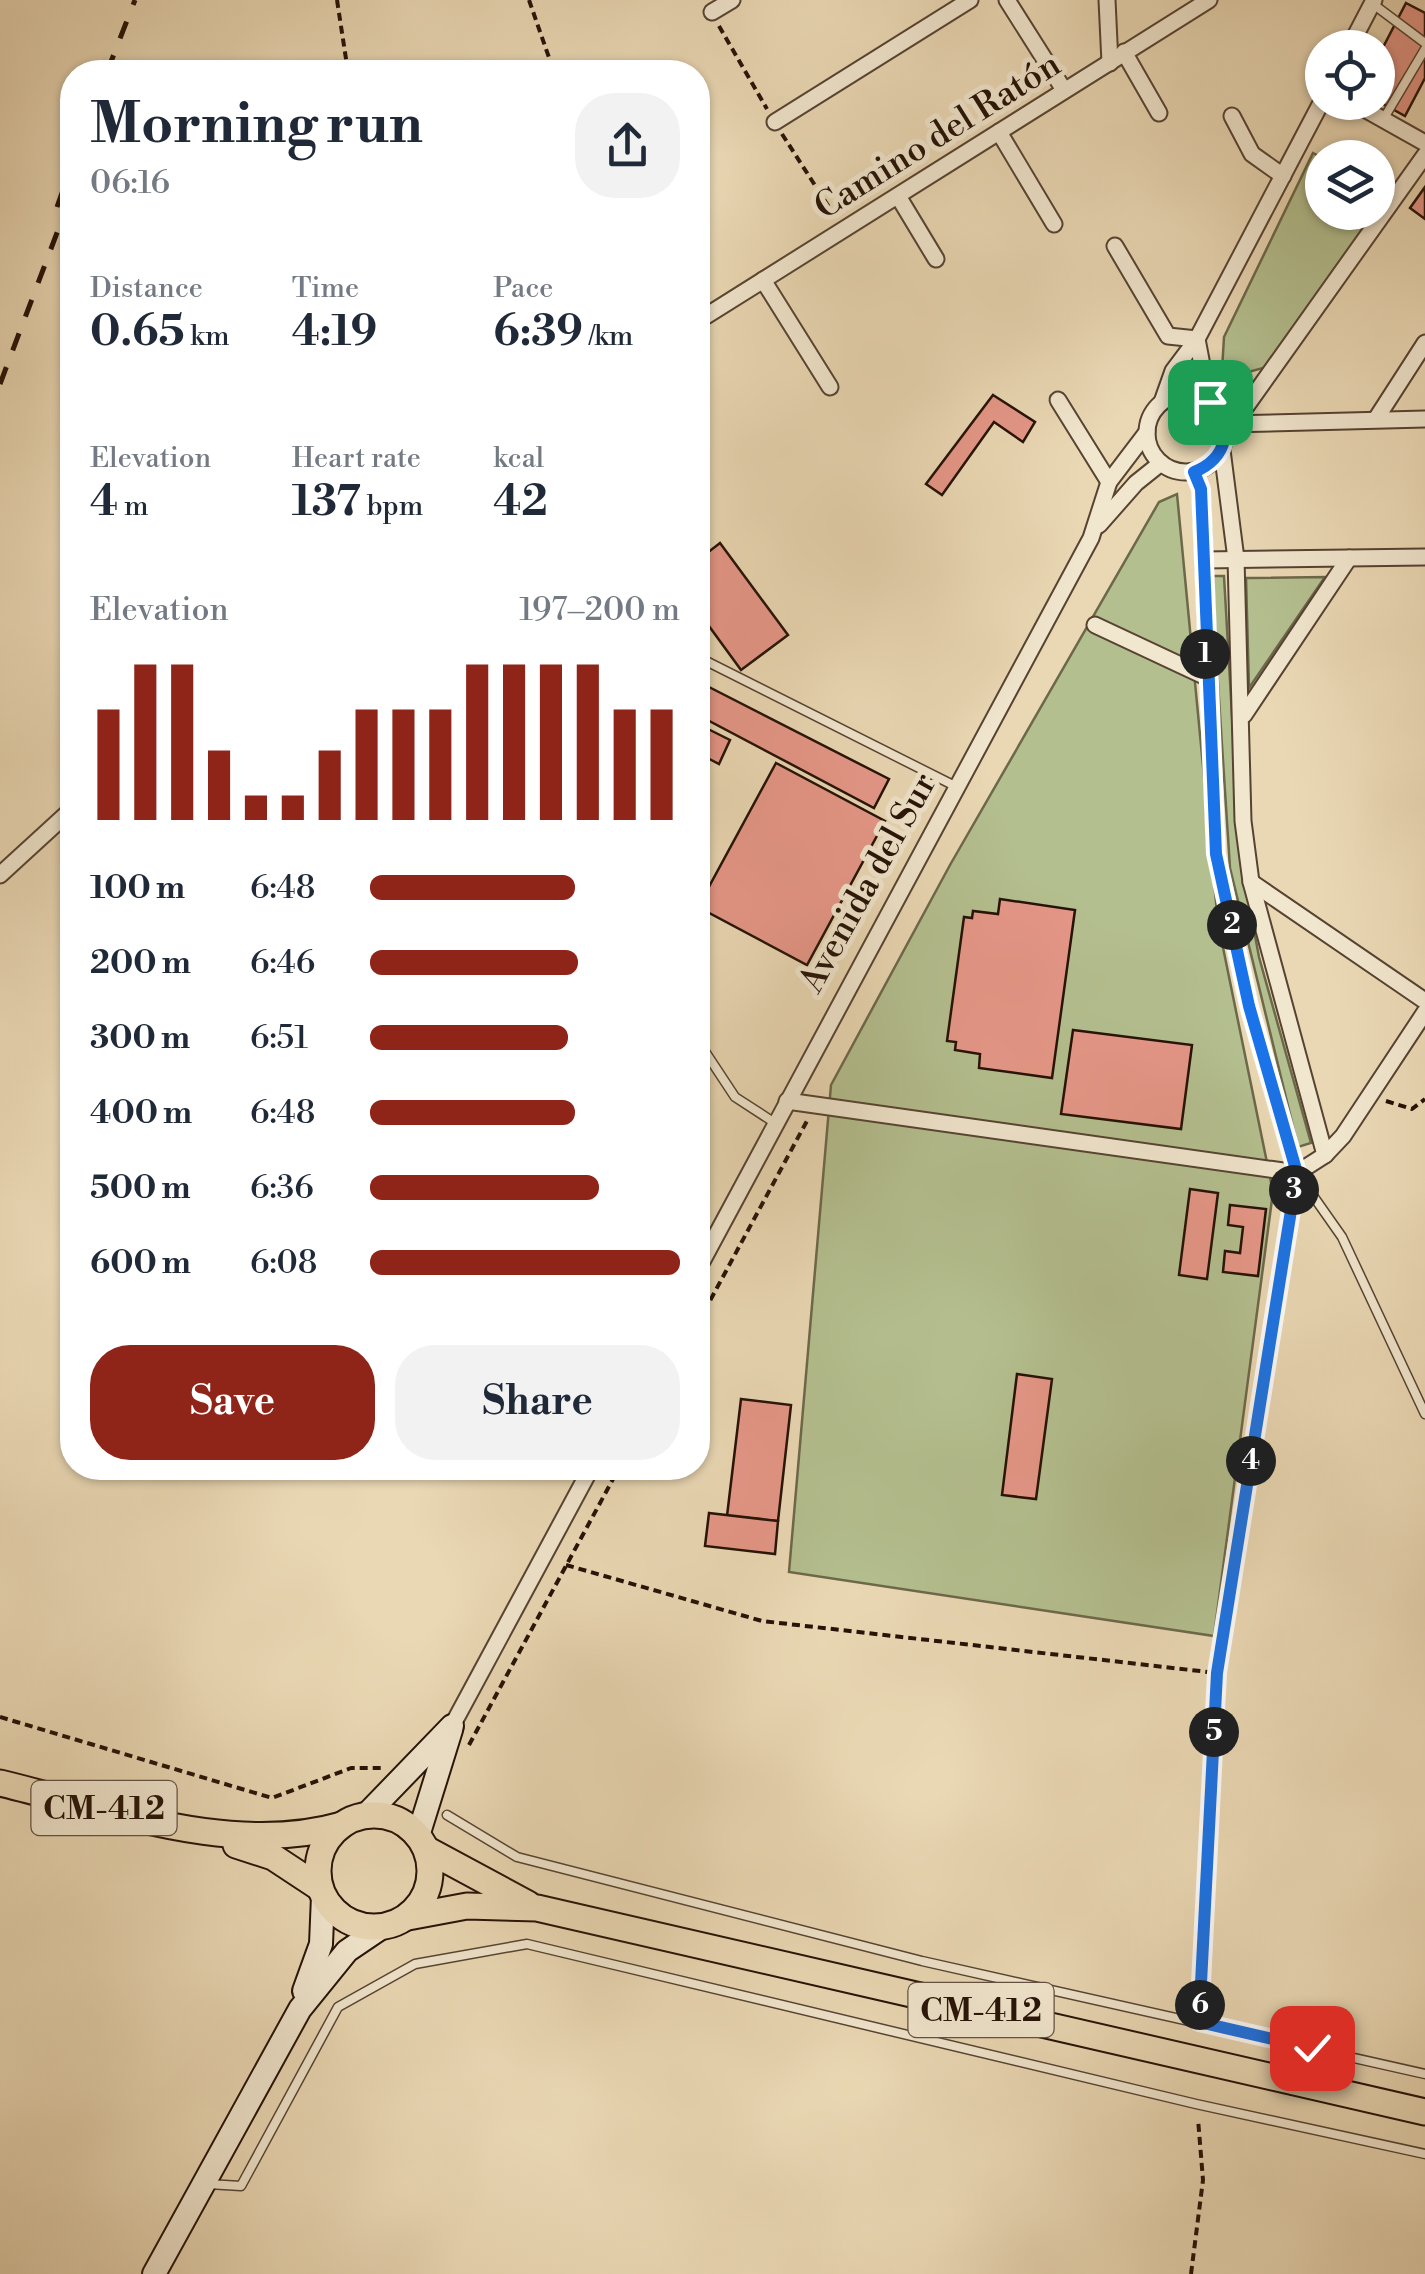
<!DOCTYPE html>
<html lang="en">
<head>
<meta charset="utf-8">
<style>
  :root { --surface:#fff; --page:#f2f2f3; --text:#1f2937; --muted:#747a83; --accent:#8f2418 }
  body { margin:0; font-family:"Libre Bodoni",serif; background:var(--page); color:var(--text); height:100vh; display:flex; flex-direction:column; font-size:38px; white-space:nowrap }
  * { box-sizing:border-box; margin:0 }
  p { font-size:32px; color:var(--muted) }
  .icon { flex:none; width:55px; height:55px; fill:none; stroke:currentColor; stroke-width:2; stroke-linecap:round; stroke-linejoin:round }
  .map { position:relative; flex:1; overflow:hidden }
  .sheet { position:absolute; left:60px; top:60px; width:650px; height:1420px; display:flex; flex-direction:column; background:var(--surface); border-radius:40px; box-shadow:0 2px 8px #0004 }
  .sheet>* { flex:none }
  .tools { position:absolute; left:1305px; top:30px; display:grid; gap:20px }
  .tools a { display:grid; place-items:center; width:90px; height:90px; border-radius:50%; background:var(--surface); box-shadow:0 2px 8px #0004; font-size:50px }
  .pin { position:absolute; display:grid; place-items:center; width:85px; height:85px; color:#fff; margin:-42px; border-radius:20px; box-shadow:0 5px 15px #0006 }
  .km { position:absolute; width:50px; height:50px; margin:-25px; border-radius:50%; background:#222; color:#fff; font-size:28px; line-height:50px; text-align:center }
  .round { display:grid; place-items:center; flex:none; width:105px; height:105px; border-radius:40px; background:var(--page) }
  .headline { display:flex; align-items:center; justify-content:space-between; height:170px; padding:0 30px }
  h1 { font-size:55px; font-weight:700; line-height:75px }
  .metrics { display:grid; grid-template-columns:repeat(3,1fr); gap:15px; height:170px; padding:10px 30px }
  .metrics div { display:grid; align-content:center }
  .metrics b { font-size:42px; font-weight:700 }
  .metrics small { font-size:28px; font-weight:400 }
  .metrics p { font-size:28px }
  .chart { height:280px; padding:20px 30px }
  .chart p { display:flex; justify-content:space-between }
  .chart svg { width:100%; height:180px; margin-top:10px; stroke:var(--accent); stroke-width:6 }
  .action { display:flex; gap:20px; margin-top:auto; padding:20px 30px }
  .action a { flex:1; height:115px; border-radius:40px; background:var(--accent); color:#fff; font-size:40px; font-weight:700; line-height:115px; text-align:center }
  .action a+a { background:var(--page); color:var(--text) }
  ul { padding:0 30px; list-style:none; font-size:32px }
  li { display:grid; grid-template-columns:160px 120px 1fr; align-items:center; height:75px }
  li i { height:25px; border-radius:12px; background:var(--accent) }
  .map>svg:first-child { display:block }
  .green { fill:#b4bf8f; stroke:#6c684a; stroke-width:2.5 }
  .building { fill:#e69788; stroke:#241106; stroke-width:2.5 }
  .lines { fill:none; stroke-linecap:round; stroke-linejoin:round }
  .lane-casing { stroke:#564332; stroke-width:11 }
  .street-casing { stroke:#564332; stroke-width:19 }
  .secondary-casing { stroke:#241106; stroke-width:26 }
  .primary-casing { stroke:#241106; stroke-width:29 }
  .path { stroke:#241106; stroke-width:4; stroke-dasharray:8 5; stroke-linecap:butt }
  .lane { stroke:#f1e6ce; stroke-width:8 }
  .street { stroke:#f1e6ce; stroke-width:15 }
  .secondary { stroke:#f1e6ce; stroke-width:22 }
  .primary { stroke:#ead8b4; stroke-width:25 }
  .rail { stroke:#241106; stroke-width:5; stroke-dasharray:18 18; stroke-linecap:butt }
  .route-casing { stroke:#fff; stroke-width:20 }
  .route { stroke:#1a73e8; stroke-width:12 }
  .labels { text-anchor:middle; stroke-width:10; stroke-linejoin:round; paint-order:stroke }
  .shield { fill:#f1e6ce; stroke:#625142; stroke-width:2.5 }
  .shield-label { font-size:32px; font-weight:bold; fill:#241106 }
  .street-label { font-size:35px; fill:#241106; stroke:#f1e6ce }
</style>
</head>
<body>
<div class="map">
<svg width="1425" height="2274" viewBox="0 0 1425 2274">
  <rect width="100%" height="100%" fill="#ead8b4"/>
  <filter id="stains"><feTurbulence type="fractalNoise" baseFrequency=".002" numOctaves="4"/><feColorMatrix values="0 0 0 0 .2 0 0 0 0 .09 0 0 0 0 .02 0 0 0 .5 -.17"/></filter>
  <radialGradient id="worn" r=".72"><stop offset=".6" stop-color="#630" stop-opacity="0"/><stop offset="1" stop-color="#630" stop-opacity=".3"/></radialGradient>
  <g class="green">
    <path d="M1313,153L1323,158L1322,212H1378V186L1395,195L1267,367L1248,372L1234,400L1224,401L1221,387L1224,337Z"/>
    <path d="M1177,494L1218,923L1273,1192L1214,1636L789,1572L831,1085L950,865L1159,502Z"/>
    <path d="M1211,576H1224L1240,855L1259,957L1311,1143L1298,1147L1230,868Z"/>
    <path d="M1325,577L1249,688L1246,578Z"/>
  </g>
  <g class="building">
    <path d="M1406,3L1425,13V78L1405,116L1378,101V57Z"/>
    <path d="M1425,187V219L1410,208Z"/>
    <path d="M993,395L1035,422L1023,442L994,422L942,495L926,484Z"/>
    <path d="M720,543L788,635L741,670L698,611V560Z"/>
    <path d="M707,686L889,779L874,808L698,715V703Z"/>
    <path d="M698,724L730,740L719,764L698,753Z"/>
    <path d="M776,763L885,821L807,965L698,907Z"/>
    <path d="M1000,899L1075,910L1052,1078L979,1068L980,1054L955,1050L956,1042L947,1041L964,917L972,918L973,911L998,914Z"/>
    <path d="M1073,1030L1192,1045L1181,1129L1061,1114Z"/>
    <path d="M1190,1189L1218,1193L1207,1279L1179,1275Z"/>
    <path d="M1230,1205L1266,1209L1258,1276L1223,1272L1225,1251L1240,1253L1243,1227L1228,1225Z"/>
    <path d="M1017,1374L1052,1379L1036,1499L1002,1495Z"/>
    <path d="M741,1399L791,1405L778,1521L727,1516Z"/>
    <path d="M709,1513L778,1521L775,1554L705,1546Z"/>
  </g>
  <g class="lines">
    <defs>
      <g id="lane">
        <path d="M1373,4L1425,43"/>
        <path d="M1384,118L1425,49"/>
        <path d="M698,657L957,787"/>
        <path d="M698,1041L735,1097L775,1123"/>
        <path d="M1297,1173L1342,1237L1425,1414"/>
        <path d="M447,1815L517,1857L922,1961L1425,2074"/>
        <path d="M208,2184L241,2186L338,2007L415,1964L527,1944L1196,2104L1425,2154"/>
      </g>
      <g id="street">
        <path d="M1007,0L1064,90"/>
        <path d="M1107,0L1110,63"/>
        <path d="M712,12L732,0"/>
        <path d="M1349,48L1374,0"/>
        <path d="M1124,52L1159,113"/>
        <path d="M1352,102L1425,143"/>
        <path d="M1232,116L1252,154L1283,176"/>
        <path d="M775,122L970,0"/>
        <path d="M999,132L1054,224"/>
        <path d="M898,196L936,259"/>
        <path d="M1115,246L1168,336L1197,339"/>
        <path d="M763,280L830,387"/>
        <path d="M698,321L1209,0"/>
        <path d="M1197,339L1209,402"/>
        <circle cx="1186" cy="433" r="39"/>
        <path d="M1058,400L1109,482"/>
        <path d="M1162,402L1173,371L1197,339L1322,101"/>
        <path d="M1376,419L1425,343"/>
        <path d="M1235,422L1425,155"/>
        <path d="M1228,424L1425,419"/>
        <path d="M1194,472L1201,489L1216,854L1249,1006L1297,1173"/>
        <path d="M1099,525L1136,483L1161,463"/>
        <path d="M1204,560L1425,557"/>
        <path d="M1095,625L1206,677"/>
        <path d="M1244,715L1349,558"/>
        <path d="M0,875L72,809"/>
        <path d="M1251,882L1425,1001"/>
        <path d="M787,1101L1297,1173L1325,1155L1251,882L1243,821L1236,559L1222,450"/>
        <path d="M1325,1155L1343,1136L1425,1012"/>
        <path d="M698,1269L1091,538L1109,482L1147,432"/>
        <path d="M452,1726L591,1468"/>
      </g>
      <g id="secondary">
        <path d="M365,1816L452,1726"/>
        <path d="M418,1836L451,1730"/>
        <path d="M304,1991L321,1944L323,1896"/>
        <path d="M154,2274L300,2009L347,1951L381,1928"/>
      </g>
      <g id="primary">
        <path d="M0,1783C109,1809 231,1857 342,1825"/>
        <circle cx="374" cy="1871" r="56"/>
        <path d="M236,1845L273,1857L320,1888"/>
        <path d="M426,1849L528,1904"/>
        <path d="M408,1917L467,1906L537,1908L1425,2112"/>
      </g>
    </defs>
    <use href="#lane" class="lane-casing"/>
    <use href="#street" class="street-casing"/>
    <use href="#secondary" class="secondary-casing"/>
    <use href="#primary" class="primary-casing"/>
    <g class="path">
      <path d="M337,0L348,72"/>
      <path d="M529,0L554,72"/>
      <path d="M719,26L767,109"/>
      <path d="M782,134L836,218"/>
      <path d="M1386,1101L1412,1109L1425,1099"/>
      <path d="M698,1323L808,1119"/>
      <path d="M566,1565L762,1621L1217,1673L1294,1191"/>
      <path d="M0,1717L272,1798L351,1768H383"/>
      <path d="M469,1745L619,1468"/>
      <path d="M1199,2013L1217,1673"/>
      <path d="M1191,2274L1203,2180L1198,2119"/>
    </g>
    <use href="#lane" class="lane"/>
    <use href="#street" class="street"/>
    <use href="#secondary" class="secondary"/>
    <use href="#primary" class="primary"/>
    <g class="rail">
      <path d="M107,72L135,0"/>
      <path d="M57,207L72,165"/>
      <path d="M0,384L72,193"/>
    </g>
  </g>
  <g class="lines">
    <defs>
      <path id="route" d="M1210,402C1235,426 1227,459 1194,472L1201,489L1216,854L1249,1006L1297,1173L1217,1673L1199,2022L1312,2048"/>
    </defs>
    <use href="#route" class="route-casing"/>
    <use href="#route" class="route"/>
  </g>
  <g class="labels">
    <g class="shield">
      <rect x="31.5" y="1781" width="145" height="54" rx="8"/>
      <rect x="908.5" y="1983" width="145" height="54" rx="8"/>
    </g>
    <g class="shield-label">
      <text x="104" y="1819">CM-412</text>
      <text x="981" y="2021">CM-412</text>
    </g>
    <g class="street-label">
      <text transform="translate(937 135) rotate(-32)" y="12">Camino del Ratón</text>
      <text transform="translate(867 882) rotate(-61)" y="12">Avenida del Sur</text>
    </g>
  </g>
  <rect width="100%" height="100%" filter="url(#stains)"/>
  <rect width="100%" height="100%" fill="url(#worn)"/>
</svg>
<div class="tools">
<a><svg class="icon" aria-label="locate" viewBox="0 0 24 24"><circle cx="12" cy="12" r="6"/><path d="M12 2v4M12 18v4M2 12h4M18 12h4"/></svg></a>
<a><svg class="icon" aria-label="layers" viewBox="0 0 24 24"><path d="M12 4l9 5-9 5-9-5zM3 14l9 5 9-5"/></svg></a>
</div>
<div class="pin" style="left:1210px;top:402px;background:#1e9e55"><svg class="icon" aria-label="arrive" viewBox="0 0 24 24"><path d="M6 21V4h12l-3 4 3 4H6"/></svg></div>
<div class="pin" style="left:1312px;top:2048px;background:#d93025"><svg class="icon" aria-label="check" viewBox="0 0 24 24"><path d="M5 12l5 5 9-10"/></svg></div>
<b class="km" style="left:1205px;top:654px">1</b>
<b class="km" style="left:1232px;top:925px">2</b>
<b class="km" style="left:1294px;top:1190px">3</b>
<b class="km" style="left:1251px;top:1461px">4</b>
<b class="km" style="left:1214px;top:1732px">5</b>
<b class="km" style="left:1200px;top:2005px">6</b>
<section class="sheet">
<div class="headline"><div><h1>Morning run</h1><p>06:16</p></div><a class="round"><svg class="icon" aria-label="share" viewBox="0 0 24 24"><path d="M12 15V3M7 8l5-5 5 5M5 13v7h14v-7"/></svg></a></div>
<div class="metrics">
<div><p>Distance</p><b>0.65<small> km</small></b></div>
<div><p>Time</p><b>4:19</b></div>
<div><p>Pace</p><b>6:39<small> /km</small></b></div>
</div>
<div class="metrics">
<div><p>Elevation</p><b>4<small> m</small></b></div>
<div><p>Heart rate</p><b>137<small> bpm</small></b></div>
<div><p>kcal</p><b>42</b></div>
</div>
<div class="chart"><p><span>Elevation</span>197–200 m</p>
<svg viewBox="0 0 160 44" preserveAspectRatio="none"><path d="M5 44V17M15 44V6M25 44V6M35 44V27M45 44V38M55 44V38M65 44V27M75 44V17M85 44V17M95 44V17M105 44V6M115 44V6M125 44V6M135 44V6M145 44V17M155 44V17"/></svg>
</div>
<ul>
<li><b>100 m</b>6:48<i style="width:66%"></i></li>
<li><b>200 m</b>6:46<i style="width:67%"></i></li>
<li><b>300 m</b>6:51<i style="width:64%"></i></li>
<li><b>400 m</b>6:48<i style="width:66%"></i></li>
<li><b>500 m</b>6:36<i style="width:74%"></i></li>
<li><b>600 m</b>6:08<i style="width:100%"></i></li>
</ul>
<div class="action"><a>Save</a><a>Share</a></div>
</section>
</div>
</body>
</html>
